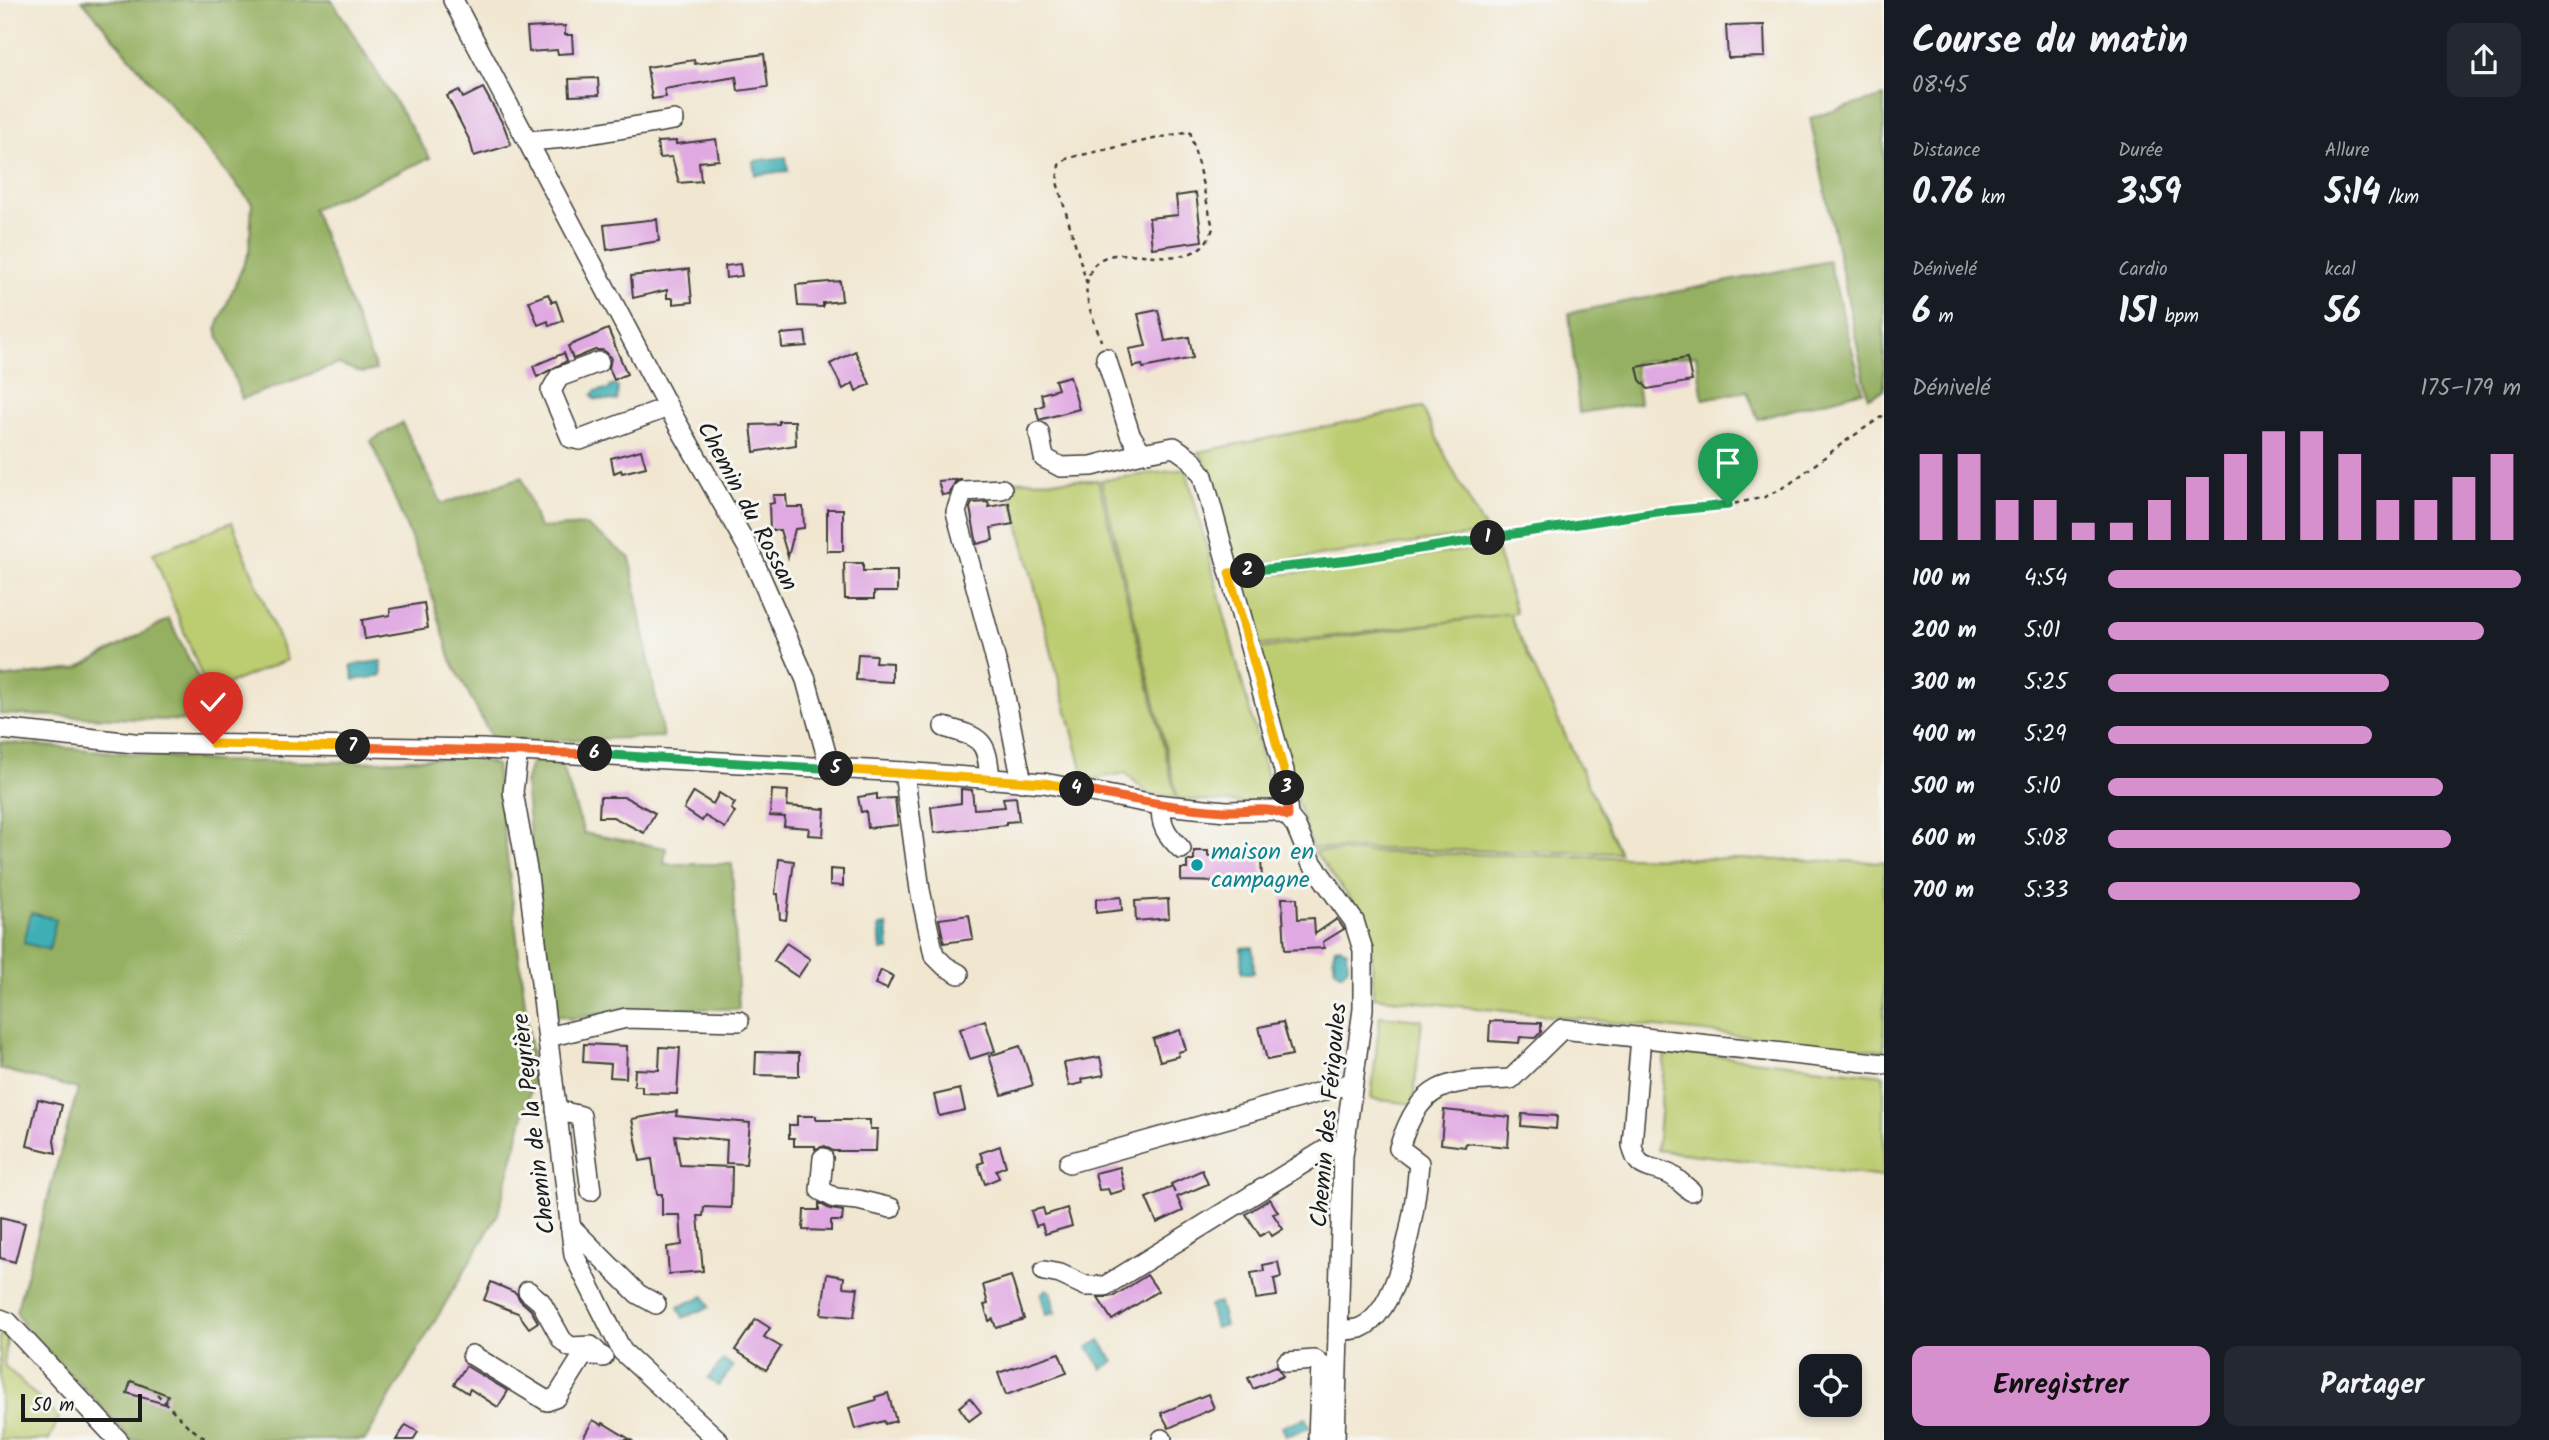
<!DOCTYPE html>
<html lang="fr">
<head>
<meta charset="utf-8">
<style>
  :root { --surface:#171b24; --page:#242831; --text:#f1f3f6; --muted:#9ea1a6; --accent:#d690ce }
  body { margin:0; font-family:Kalam,sans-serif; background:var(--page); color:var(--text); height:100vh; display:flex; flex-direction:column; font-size:26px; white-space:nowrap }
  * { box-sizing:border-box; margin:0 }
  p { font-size:23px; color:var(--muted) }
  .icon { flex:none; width:38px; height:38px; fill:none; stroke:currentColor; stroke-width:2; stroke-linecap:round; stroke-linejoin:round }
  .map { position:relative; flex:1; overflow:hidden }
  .sheet { display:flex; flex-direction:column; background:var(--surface); width:665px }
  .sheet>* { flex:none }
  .controls { position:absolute; left:1799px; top:1354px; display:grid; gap:14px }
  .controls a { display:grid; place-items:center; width:63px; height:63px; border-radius:14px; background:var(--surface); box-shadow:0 4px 10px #0003; font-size:35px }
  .scale { position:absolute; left:21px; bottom:18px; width:121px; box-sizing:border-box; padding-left:7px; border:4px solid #1c1c1c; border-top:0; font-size:19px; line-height:24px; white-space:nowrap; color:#1c1c1c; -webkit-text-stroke:5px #f6f6f2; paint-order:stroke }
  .pin { position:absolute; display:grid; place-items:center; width:60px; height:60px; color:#fff; margin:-72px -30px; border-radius:50% 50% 50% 0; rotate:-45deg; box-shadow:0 0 7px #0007 }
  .pin .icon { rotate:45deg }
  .km { position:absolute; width:35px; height:35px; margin:-18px; border-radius:50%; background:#222; color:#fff; font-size:19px; line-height:35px; text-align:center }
  .round { display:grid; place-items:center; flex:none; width:74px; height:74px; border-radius:14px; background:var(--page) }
  .overview { display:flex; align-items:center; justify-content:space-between; height:119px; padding:0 28px }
  h1 { font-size:38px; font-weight:700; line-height:52px }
  .stats { display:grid; grid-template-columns:repeat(3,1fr); gap:10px; height:119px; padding:7px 28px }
  .stats div { display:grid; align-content:center }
  .stats b { font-size:35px; font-weight:700 }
  .stats small { font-size:19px; font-weight:400 }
  .stats p { font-size:19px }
  .chart { height:196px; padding:14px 28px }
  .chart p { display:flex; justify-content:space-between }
  .chart svg { width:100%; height:126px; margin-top:7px; stroke:var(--accent); stroke-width:6 }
  .button { display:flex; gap:14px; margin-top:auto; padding:14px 28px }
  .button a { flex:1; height:80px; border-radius:14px; background:var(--accent); color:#111; font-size:28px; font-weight:700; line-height:80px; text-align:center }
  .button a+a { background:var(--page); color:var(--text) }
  ul { padding:0 28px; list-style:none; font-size:23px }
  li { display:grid; grid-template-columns:112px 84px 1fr; align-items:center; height:52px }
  li i { height:18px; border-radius:9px; background:var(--accent) }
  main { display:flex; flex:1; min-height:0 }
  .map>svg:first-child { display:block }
  .green { fill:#bccc6f; stroke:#6c7446; stroke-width:2 }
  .forest { fill:#95b062; stroke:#58663f; stroke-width:2 }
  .water { fill:#3dafb5; stroke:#2c6668; stroke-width:2 }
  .building { fill:#e0a9e2 }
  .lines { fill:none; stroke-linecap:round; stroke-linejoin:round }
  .minor-casing { stroke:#3c3a37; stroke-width:22 }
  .path { stroke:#3c3a37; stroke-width:2.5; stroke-dasharray:5 5; stroke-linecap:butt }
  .minor { stroke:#fff; stroke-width:19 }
  .split-1-casing { stroke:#fff; stroke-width:14 }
  .split-2-casing { stroke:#fff; stroke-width:14 }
  .split-3-casing { stroke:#fff; stroke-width:14 }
  .split-4-casing { stroke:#fff; stroke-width:14 }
  .split-5-casing { stroke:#fff; stroke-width:14 }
  .split-6-casing { stroke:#fff; stroke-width:14 }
  .split-7-casing { stroke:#fff; stroke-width:14 }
  .split-8-casing { stroke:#fff; stroke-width:14 }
  .split-1 { stroke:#22a559; stroke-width:9 }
  .split-2 { stroke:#22a559; stroke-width:9 }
  .split-3 { stroke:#f5b400; stroke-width:9 }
  .split-4 { stroke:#f0652b; stroke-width:9 }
  .split-5 { stroke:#f5b400; stroke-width:9 }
  .split-6 { stroke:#22a559; stroke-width:9 }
  .split-7 { stroke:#f0652b; stroke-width:9 }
  .split-8 { stroke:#f5b400; stroke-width:9 }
  .culture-dot { fill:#0f9aa8; stroke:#f6f6f2; stroke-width:2.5 }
  .labels { text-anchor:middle; stroke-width:6; stroke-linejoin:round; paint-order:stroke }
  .street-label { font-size:24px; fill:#1c1c1c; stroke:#f6f6f2 }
  .culture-label { font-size:24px; fill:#0d838f; stroke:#f6f6f2; text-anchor:start }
</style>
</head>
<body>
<main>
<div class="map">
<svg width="1884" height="1440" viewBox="0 0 1884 1440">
  <rect width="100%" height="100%" fill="#f6f6f2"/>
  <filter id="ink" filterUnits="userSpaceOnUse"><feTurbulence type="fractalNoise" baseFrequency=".0143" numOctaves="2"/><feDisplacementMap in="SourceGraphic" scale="14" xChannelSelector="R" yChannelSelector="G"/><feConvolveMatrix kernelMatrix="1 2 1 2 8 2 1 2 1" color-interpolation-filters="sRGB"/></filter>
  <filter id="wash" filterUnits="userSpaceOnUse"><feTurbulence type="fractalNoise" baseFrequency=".00686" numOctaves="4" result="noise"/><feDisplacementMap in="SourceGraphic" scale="28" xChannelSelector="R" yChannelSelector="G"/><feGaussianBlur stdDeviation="1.57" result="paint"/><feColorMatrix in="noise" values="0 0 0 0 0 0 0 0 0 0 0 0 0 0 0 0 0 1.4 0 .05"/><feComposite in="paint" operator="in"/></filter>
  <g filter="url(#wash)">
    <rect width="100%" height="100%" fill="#f1e7d1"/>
    <g class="green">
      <path d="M1422,407L1450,465L1487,533L1245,566L1234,563L1208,468L1199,452Z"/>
      <path d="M1186,469L1272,796L1259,804L1178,799L1101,480Z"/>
      <path d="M1098,480L1176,797L1148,794L1126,773L1085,780L1007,481Z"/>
      <path d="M232,522L287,660L208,692L153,553Z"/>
      <path d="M1496,546L1516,613L1509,614L1620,853L1312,848L1295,794L1257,649L1507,614L1256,646L1242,585L1249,576L1295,573Z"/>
      <path d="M1314,851L1884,862V1051L1373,997L1372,954L1360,912Z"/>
      <path d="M1380,1016L1422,1020L1413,1104L1371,1099Z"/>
      <path d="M1665,1050L1884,1075V1177L1657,1150Z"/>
      <path d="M0,1330L8,1331L4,1365L59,1418L49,1440H0Z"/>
    </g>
    <g class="forest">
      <path d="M82,0H332L430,158L313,209L376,370L362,373L338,364L242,399L216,329L249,252L252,203Z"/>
      <path d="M1884,96V390L1868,397L1810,118Z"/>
      <path d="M1829,261L1863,391L1758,419L1747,391L1703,399L1696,355L1634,363L1640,403L1579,413L1569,313Z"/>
      <path d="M402,423L442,504L522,477L539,528L586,525L630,558L663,737L494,742L451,660L426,575L371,441Z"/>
      <path d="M169,619L220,722L0,714V678L76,669Z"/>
      <path d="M0,742L215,761L360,762L471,756L496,765L534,1077L498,1214L365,1440H132L78,1382L28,1333L16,1312L78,1089L0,1069Z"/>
      <path d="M531,762H561L584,833L666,848L664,864H732L739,1009H628L572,1019L549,1013L525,784Z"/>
    </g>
    <g class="water">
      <path d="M786,157L788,171L755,175L753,161Z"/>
      <path d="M611,385L618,386L617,401L594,399L592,395L595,391L609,389Z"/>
      <path d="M381,661L382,676L354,680L351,665Z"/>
      <path d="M31,913L56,919L49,950L24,943Z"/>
      <path d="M887,925L889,950H881L879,926Z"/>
      <path d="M1340,946L1347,951L1348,967L1342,974L1335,969L1333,955L1335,948Z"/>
      <path d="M1253,947L1254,973H1242L1241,948Z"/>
      <path d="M1046,1289L1051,1292L1055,1313L1046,1315L1041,1294Z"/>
      <path d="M704,1296L709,1307L683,1318L678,1307Z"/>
      <path d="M1219,1303L1225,1325L1215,1328L1209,1306Z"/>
      <path d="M1100,1340L1114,1362L1102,1369L1088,1347Z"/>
      <path d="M723,1360L733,1367L718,1386L708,1378Z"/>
      <path d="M1306,1418L1310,1428L1286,1436L1282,1426Z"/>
    </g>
    <g id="blocks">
      <g class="building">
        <path d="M1764,25L1765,57L1728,58L1726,26Z"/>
        <path d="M565,26V35H572L573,53L558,54L557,50L529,52L527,28Z"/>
        <path d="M764,54L768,87L738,91L736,77L664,89L666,97L652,99L647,67L694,60L695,64Z"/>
        <path d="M598,78L599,95L570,96L569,79Z"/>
        <path d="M483,88L504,126L511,145L474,156L470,141L447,96L459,90L463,98Z"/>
        <path d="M716,139L719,160L699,162L701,181L679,183L672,157L659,158L657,142L676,141V144Z"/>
        <path d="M1196,193L1202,241L1152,248L1149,218L1178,215L1176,196Z"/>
        <path d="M657,219L659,241L607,250L604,225Z"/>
        <path d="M740,264L742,276L726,278L725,266Z"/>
        <path d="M689,269L692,302L673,304V298H667V290L633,298L631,276Z"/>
        <path d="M840,281L842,301L823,303V307L798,306L796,285Z"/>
        <path d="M548,294L552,302L556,301L563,321L549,326L548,321L538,325L529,301Z"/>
        <path d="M1158,310L1165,341L1189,337L1193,358L1143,368L1142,365L1133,367L1129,349L1146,346L1138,314Z"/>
        <path d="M608,329L627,374L614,380L609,368L611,358L606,352L602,350H595L573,359L568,346Z"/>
        <path d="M805,332L807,346L782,348L781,334Z"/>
        <path d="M855,351L870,384L856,391L853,383L843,389L830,364Z"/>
        <path d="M564,353L567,361L537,377L533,366Z"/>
        <path d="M1687,358L1692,381L1648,389L1640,380L1637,367Z"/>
        <path d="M1070,376L1079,409L1039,420L1036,408L1044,405L1041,394L1058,389L1055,380Z"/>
        <path d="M779,421H795L796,445L754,452L751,425L779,424Z"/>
        <path d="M641,450L646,467L622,473L621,470L614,473L611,458Z"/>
        <path d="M962,479L955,482L949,494L942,495L938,481Z"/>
        <path d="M773,495H786L787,507H803L804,528L795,529L788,557L780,530H770L769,504L774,503Z"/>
        <path d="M988,502L989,507L1009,503L1013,524L991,528L993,540L977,544L970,508L972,503Z"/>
        <rect x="827" y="509" width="16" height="42"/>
        <path d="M844,563H863V571H897V592H874V599H845Z"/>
        <path d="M424,603L428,628L365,639L362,620L390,615V609Z"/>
        <path d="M858,654L876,655L875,662L892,663V682L856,680Z"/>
        <path d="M961,789L972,790L974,809L1005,807L1003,798L1016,797L1019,821L1006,822V825L934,833L931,807L961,803Z"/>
        <path d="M772,790L788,791L787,806L825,809L823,836L808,835L809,828L784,826L785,817L770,816Z"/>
        <path d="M694,792L713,804L719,793L735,803L731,809L735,812L725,828L705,816L702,821L684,809Z"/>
        <path d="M877,794V799L895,798L898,825L868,828L866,811L861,812L858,797Z"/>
        <path d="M600,797H625L655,813L644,833L613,817H599Z"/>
        <path d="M1194,851H1208V856L1261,855L1262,883L1181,881V869H1187V861H1194Z"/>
        <path d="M779,859L794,861L786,920L780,919L778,894H775Z"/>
        <path d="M830,869L843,870V886L830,885Z"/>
        <path d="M1121,897L1122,910L1096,913V899Z"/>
        <path d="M1282,898H1297L1298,919L1314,918L1315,934L1337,919L1344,929L1323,942L1324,948L1285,950Z"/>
        <path d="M1168,899L1169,918L1136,921L1135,901Z"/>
        <path d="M969,915L973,939L944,943L939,919Z"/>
        <path d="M786,943L810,959L798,977L774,961Z"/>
        <path d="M881,970L893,976L887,989L875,984Z"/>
        <path d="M985,1020L995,1051L970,1059L960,1029Z"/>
        <path d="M1490,1021L1541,1023V1032L1535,1038L1520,1037L1519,1043L1489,1041Z"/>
        <path d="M1283,1022L1292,1055L1267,1060L1259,1027Z"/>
        <path d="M1180,1030L1186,1050L1178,1052L1179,1056L1160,1061L1153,1039Z"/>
        <path d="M584,1044L627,1046L626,1078L610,1077L611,1064L583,1062Z"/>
        <path d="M1020,1046L1033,1085L1002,1095L989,1056Z"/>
        <path d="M660,1047L680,1048L677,1094L642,1093V1086H634L635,1069L659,1070Z"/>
        <path d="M756,1052L799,1053V1076L755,1075Z"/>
        <path d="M1100,1057L1104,1075L1082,1079L1083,1083L1069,1086L1064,1063Z"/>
        <path d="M960,1089L965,1110L939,1116L934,1095Z"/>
        <path d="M38,1099L62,1105L54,1140L56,1153L27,1146Z"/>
        <path d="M1444,1110L1510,1117L1508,1147L1466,1143L1465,1147L1441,1144Z"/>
        <path d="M677,1111L676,1116L750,1123L746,1164L726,1163L727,1140L675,1135L680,1165L732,1167L731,1208L704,1207L703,1216H698L703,1271L669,1274L667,1247L682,1245L680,1215H662V1194H657L652,1159L640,1161L632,1119Z"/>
        <path d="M1522,1114L1557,1116L1556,1129L1521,1126Z"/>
        <path d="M797,1116H816V1120H870V1129H877L876,1151H833L825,1146L815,1149V1146H794V1138H789V1125H797Z"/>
        <path d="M1000,1146L1006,1166L996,1170L999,1178L985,1184L978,1164L984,1162L980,1153Z"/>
        <path d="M1120,1167L1125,1190L1110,1194L1108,1189L1099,1190L1095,1173Z"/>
        <path d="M1202,1170L1208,1184L1177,1197L1183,1211L1157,1223L1146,1198L1172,1187L1175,1193L1171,1184Z"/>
        <path d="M1270,1199L1278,1212L1273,1214L1283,1229L1272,1236L1269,1231L1260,1236L1246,1214Z"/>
        <path d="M819,1203L830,1209L843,1211L842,1221H831V1231L803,1230L804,1210H819Z"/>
        <path d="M1043,1208L1045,1215L1067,1208L1072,1226L1045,1234L1042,1224L1036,1226L1031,1211Z"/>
        <path d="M0,1217L25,1223L15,1262L0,1258Z"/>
        <path d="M1278,1262L1281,1277L1274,1279L1277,1296L1256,1299L1251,1273L1264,1271L1263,1265Z"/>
        <path d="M827,1274L844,1277L843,1287L858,1288L854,1317L821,1314Z"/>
        <path d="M1147,1275L1158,1291L1112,1320L1098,1298L1114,1296Z"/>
        <path d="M1011,1276L1024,1319L996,1328L993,1319L989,1321L984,1305L988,1304L983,1285Z"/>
        <path d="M491,1282L516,1293L520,1300L531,1310L538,1322L529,1328L518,1313L484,1300Z"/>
        <path d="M756,1319L770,1328L764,1337L781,1347L766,1370L735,1350Z"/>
        <path d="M1059,1353L1067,1373L1006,1395L998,1373Z"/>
        <path d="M466,1366L508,1391L498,1407L470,1389L468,1393L454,1384Z"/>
        <path d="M1276,1366L1283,1376L1253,1389L1248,1378Z"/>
        <path d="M131,1381L168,1395L165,1404L127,1393Z"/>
        <path d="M888,1393L896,1421L885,1424L884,1421L855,1429L849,1408L876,1400L875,1397Z"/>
        <path d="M1208,1394L1214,1408L1169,1428L1161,1413Z"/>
        <path d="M970,1398L981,1412L969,1421L959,1407Z"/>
        <path d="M593,1420L602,1425L603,1423L631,1440H582Z"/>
        <path d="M406,1425L418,1432L413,1440H396Z"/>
      </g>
    </g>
  </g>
  <g filter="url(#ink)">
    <use href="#blocks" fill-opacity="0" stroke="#3c3a37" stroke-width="2"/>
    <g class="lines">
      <defs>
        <g id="minor">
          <path d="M453,0L668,407L748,548L806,680L830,768"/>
          <path d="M528,141L565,138L674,120"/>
          <path d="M1106,358L1130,434L1142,453L1174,447L1191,459L1203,476L1284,771L1288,816"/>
          <path d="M599,362L559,377L551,391L571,438L580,440L668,407"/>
          <path d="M1039,432L1044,458L1061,467L1092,466L1142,453"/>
          <path d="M1002,489L963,491L956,512L1004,691L1022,782"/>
          <path d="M944,727C982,738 987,739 990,780"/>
          <path d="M0,729L134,743L483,749L904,772L1044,783L1154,804L1226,811L1274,810L1288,816L1296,826L1310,860L1354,921L1363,950V1009L1343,1156L1335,1440"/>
          <path d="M518,751L513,792L528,875L574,1255L622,1351L718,1440"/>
          <path d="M904,772L920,890L934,955L945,966L959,974"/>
          <path d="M1162,805C1159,825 1167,835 1181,849"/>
          <path d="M548,1037L626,1018L739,1021"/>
          <path d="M1641,1037L1632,1145C1637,1171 1648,1165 1669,1174C1677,1178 1684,1186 1691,1191"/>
          <path d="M556,1110L581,1116L591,1191"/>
          <path d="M823,1158L820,1190L835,1198L858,1200L891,1208"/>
          <path d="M1069,1163L1352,1083"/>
          <path d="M570,1226L638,1294L656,1304"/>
          <path d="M1044,1271L1060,1274L1086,1286H1105L1325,1150L1345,1143"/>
          <path d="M528,1291L541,1302L562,1340L570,1347L591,1346L597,1352"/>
          <path d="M0,1319L8,1322L118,1440"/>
          <path d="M1338,1330C1344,1330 1354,1330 1360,1328C1402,1311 1416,1203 1419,1163L1399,1148C1421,1080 1447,1081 1511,1079L1562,1029L1884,1064"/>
          <path d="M472,1355L547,1401L557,1397L584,1354L603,1357"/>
          <path d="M1287,1362L1315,1360L1321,1365L1318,1437"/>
          <path d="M1162,1439V1440"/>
        </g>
      </defs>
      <use href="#minor" class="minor-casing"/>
      <g class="path">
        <path d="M1087,284L1057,182L1059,165L1068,158L1190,131L1213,228C1193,292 1096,218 1087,284C1084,301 1096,324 1101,341"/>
        <path d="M1249,571L1349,560L1657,512L1728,505L1765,497L1788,485L1843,443L1884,415"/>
        <path d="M157,1394L188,1426L207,1440"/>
      </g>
      <use href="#minor" class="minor"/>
    </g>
  </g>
  <g class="lines" filter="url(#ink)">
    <defs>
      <path id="split-1" d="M1488,538L1657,512L1728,505"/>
      <path id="split-2" d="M1248,571L1349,560L1488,538"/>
      <path id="split-3" d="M1248,571L1229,573L1284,771L1287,788"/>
      <path id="split-4" d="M1077,789C1126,798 1174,808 1224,811C1246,812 1268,805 1288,816L1287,788"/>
      <path id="split-5" d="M836,769L1044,783L1077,789"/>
      <path id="split-6" d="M595,754L836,769"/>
      <path id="split-7" d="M353,747L595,754"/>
      <path id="split-8" d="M213,744L353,747"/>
    </defs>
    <use href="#split-1" class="split-1-casing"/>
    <use href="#split-2" class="split-2-casing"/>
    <use href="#split-3" class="split-3-casing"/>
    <use href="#split-4" class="split-4-casing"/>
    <use href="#split-5" class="split-5-casing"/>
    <use href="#split-6" class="split-6-casing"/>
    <use href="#split-7" class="split-7-casing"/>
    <use href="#split-8" class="split-8-casing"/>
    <use href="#split-1" class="split-1"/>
    <use href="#split-2" class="split-2"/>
    <use href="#split-3" class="split-3"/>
    <use href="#split-4" class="split-4"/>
    <use href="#split-5" class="split-5"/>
    <use href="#split-6" class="split-6"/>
    <use href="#split-7" class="split-7"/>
    <use href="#split-8" class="split-8"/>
  </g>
  <circle class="culture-dot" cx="1197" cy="865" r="7"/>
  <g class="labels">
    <g class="street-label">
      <text transform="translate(748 506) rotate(62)" y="8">Chemin du Rossan</text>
      <text transform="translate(1328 1115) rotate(-85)" y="8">Chemin des Férigoules</text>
      <text transform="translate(533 1124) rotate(-97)" y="8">Chemin de la Peyrière</text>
    </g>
    <g class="culture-label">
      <text x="1211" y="859">maison en<tspan x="1211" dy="28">campagne</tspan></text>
    </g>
  </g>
</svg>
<div class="controls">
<a><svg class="icon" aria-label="locate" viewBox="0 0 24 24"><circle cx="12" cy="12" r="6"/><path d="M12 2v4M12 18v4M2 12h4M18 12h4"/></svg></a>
</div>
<div class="scale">50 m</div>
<div class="pin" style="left:1728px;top:505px;background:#1e9e55"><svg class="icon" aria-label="arrive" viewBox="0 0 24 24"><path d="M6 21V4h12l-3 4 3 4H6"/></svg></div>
<div class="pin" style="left:213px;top:744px;background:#d93025"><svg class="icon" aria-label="check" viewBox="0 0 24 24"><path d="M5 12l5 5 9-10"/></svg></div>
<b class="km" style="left:1488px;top:538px">1</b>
<b class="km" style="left:1248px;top:571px">2</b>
<b class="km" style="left:1287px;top:788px">3</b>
<b class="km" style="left:1077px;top:789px">4</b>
<b class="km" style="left:836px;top:769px">5</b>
<b class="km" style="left:595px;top:754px">6</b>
<b class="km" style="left:353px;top:747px">7</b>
</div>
<section class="sheet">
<div class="overview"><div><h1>Course du matin</h1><p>08:45</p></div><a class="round"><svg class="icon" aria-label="share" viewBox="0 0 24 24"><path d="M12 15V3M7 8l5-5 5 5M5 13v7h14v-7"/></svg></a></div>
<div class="stats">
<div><p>Distance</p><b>0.76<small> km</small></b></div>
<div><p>Durée</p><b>3:59</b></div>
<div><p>Allure</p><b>5:14<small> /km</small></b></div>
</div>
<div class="stats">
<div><p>Dénivelé</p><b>6<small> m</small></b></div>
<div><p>Cardio</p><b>151<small> bpm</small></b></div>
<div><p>kcal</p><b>56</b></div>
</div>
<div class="chart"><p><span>Dénivelé</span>175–179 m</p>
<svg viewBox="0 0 160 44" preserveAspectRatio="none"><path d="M5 44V14M15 44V14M25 44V30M35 44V30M45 44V38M55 44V38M65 44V30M75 44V22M85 44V14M95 44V6M105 44V6M115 44V14M125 44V30M135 44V30M145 44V22M155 44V14"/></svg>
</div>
<ul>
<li><b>100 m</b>4:54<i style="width:100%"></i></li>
<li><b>200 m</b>5:01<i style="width:91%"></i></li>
<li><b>300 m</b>5:25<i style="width:68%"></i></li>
<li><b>400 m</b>5:29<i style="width:64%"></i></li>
<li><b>500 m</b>5:10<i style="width:81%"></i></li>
<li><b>600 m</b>5:08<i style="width:83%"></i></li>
<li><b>700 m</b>5:33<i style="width:61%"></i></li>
</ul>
<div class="button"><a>Enregistrer</a><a>Partager</a></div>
</section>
</main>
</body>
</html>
